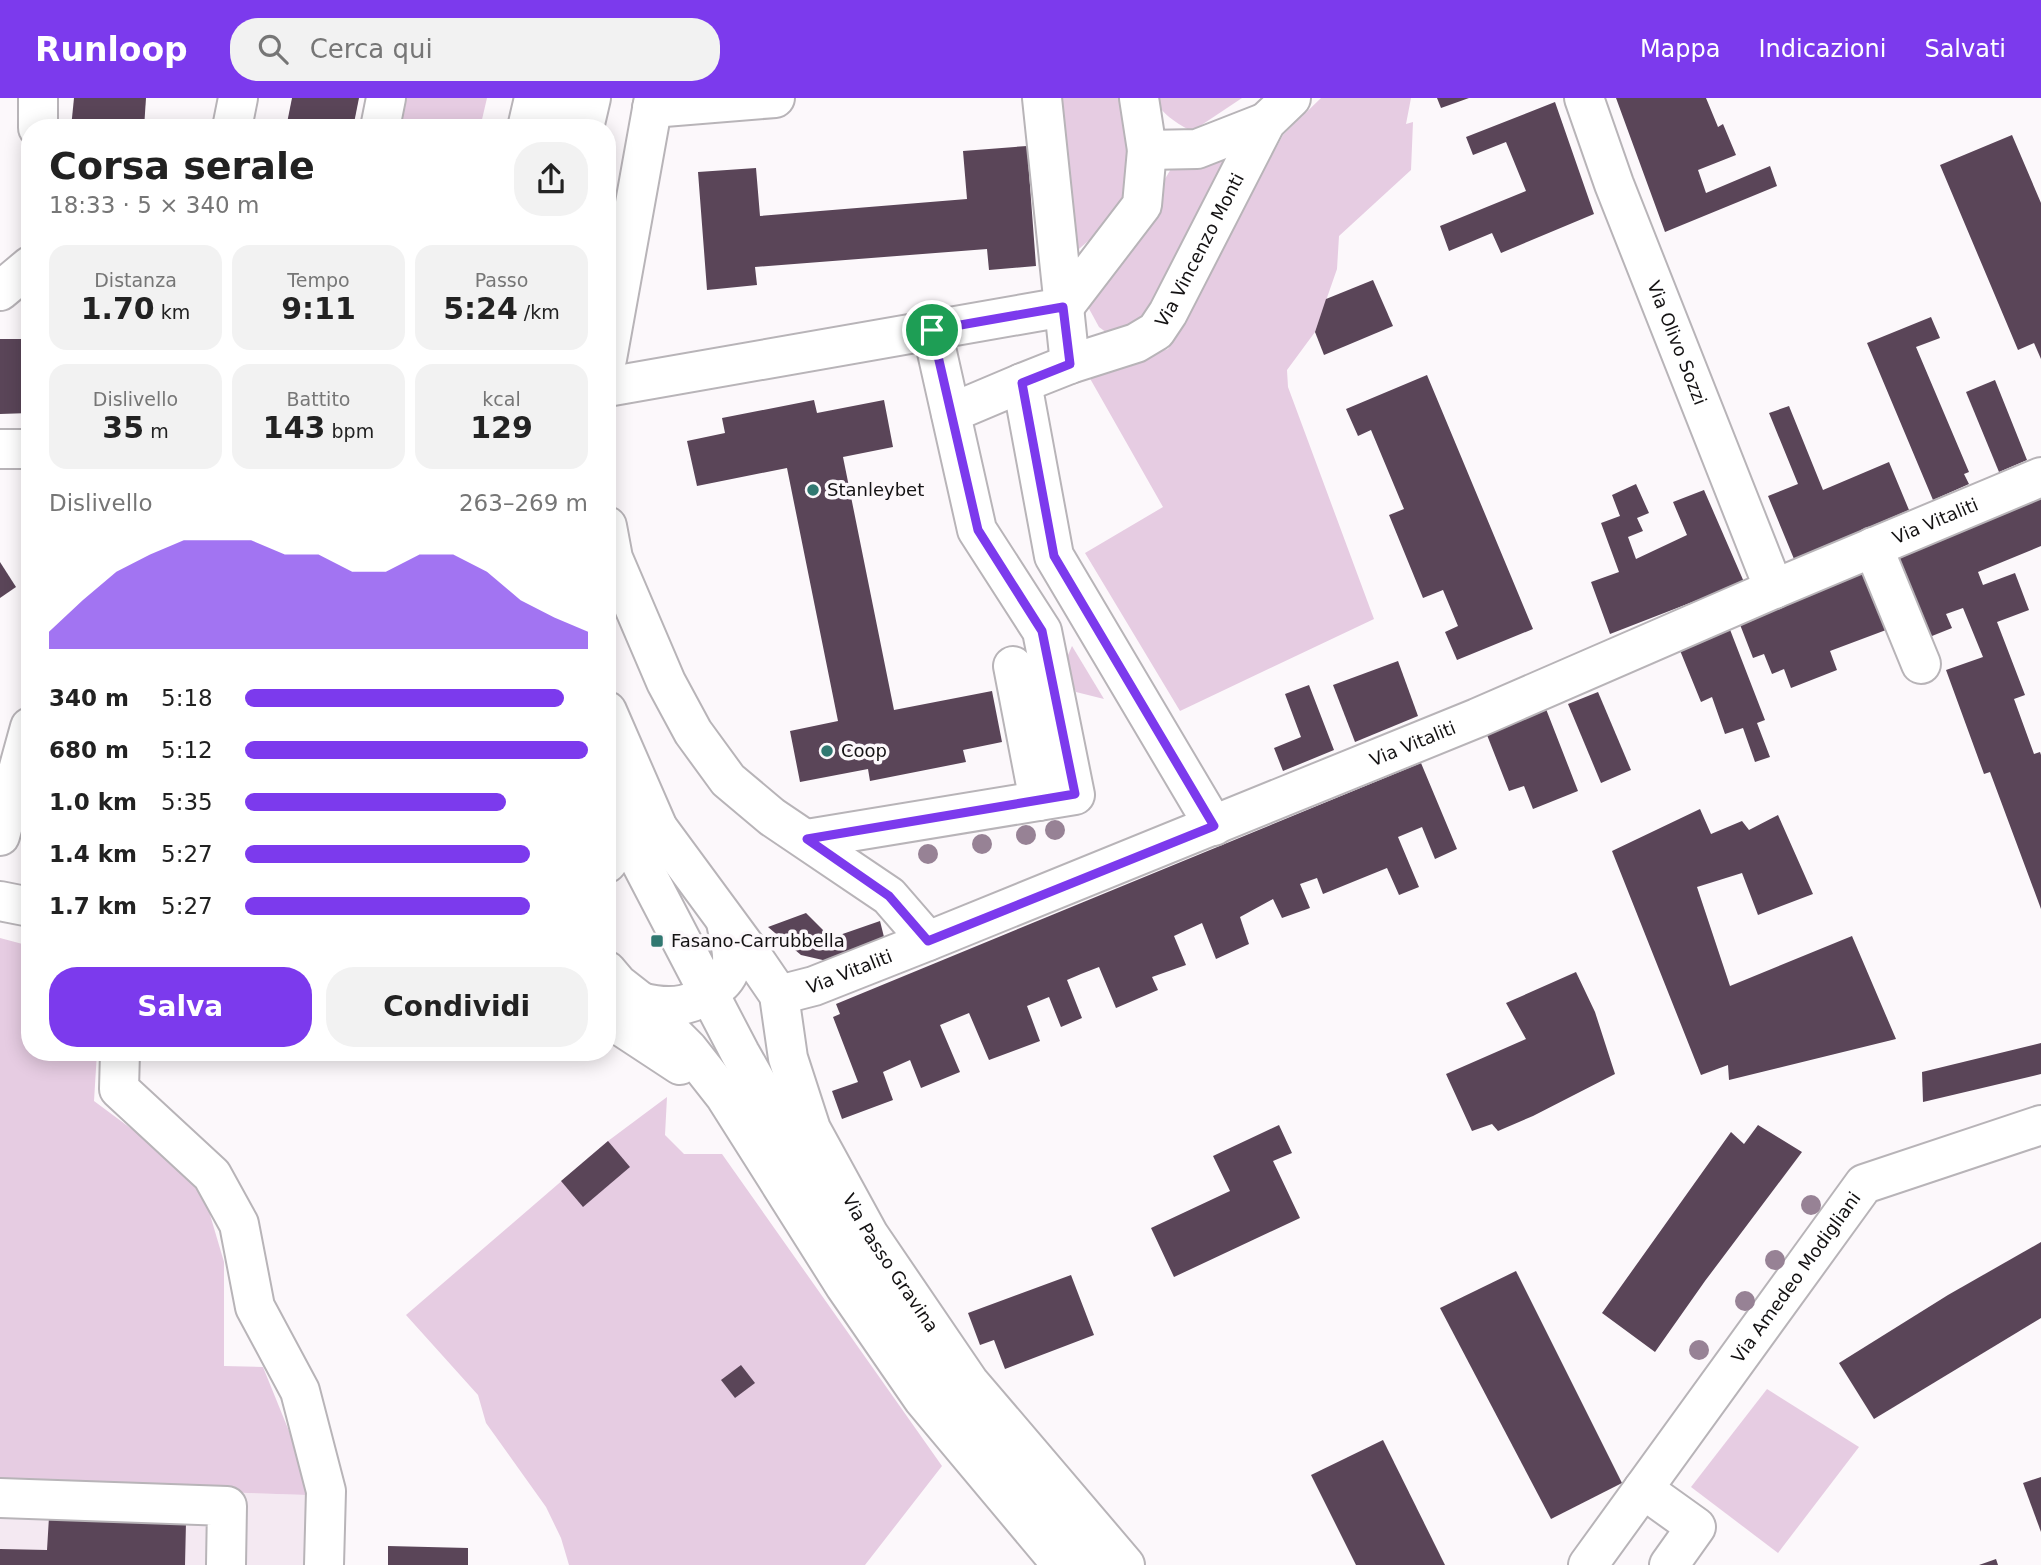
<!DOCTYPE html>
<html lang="it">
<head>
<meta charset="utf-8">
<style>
  :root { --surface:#fff; --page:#f2f2f2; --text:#222; --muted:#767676; --accent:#7c3aed }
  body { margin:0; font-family:"DejaVu Sans",sans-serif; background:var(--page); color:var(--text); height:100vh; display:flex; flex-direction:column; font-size:26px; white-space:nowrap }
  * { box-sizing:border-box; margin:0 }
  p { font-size:23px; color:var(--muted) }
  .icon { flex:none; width:38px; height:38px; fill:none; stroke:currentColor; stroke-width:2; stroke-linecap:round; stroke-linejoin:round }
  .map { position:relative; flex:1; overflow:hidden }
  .panel { position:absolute; left:21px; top:21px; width:595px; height:942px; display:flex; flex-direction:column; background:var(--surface); border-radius:28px; box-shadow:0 4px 18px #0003 }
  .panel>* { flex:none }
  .pin { position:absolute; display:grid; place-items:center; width:60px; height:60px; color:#fff; margin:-30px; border:4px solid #fff; border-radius:50%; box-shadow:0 2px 7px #0007 }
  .round { display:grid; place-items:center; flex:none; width:74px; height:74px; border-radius:28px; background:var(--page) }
  .head { display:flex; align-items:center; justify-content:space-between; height:119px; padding:0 28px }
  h1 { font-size:38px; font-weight:700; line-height:52px }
  .figures { display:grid; grid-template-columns:repeat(3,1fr); gap:10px; height:119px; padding:7px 28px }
  .figures div { display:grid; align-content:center; border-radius:18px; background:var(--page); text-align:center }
  .figures b { font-size:30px; font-weight:700 }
  .figures small { font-size:19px; font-weight:400 }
  .figures p { font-size:19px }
  .chart { height:196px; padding:14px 28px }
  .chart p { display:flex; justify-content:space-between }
  .chart svg { width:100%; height:126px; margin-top:7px; fill:var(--accent); opacity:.7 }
  .primary-button { display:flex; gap:14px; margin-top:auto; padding:14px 28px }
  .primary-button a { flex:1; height:80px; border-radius:28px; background:var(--accent); color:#fff; font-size:28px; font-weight:700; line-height:80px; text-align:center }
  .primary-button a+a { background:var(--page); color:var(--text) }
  ul { padding:0 28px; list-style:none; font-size:23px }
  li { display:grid; grid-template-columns:112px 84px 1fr; align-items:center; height:52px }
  li i { height:18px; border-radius:9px; background:var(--accent) }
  header { display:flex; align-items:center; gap:42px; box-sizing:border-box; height:98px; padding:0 35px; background:var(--accent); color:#fff }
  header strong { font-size:33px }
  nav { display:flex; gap:38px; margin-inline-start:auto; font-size:24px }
  .search { width:490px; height:63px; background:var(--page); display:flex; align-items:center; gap:18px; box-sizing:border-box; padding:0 24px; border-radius:28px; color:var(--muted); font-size:26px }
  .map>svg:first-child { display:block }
  .built { fill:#f4e9f2 }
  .green { fill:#e6cce2 }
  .building { fill:#5a4558 }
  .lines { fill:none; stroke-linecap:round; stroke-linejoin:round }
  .minor-casing { stroke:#b8b4b8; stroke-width:42 }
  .major-casing { stroke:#b8b4b8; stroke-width:42 }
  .minor { stroke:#fff; stroke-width:38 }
  .major { stroke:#fff; stroke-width:38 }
  .tree { fill:#978295 }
  .route-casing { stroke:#fff; stroke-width:14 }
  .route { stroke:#7c3aed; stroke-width:9 }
  .poi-dot { fill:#317871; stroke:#fcf8fb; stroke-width:2.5 }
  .labels { text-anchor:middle; stroke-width:7; stroke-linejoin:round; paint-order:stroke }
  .street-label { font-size:18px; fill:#141213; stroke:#fcf8fb }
  .poi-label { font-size:18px; fill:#141213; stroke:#fcf8fb; text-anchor:start }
</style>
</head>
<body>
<header>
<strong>Runloop</strong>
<div class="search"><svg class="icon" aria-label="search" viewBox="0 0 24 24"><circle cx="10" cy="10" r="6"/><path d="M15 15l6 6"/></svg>Cerca qui</div>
<nav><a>Mappa</a><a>Indicazioni</a><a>Salvati</a></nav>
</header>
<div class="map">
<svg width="2041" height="1467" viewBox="0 0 2041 1467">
  <rect width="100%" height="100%" fill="#fcf8fb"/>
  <path class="built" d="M0,1387L307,1397L304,1467H0Z"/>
  <g class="green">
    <path d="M404,0H487L480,30H399Z"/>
    <path d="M1058,0H1123L1134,104L1073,156Z"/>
    <path d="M1156,0H1242L1197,30L1189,32C1176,24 1160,16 1156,0Z"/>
    <path d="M1321,0H1411L1406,26L1413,24L1411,72L1339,138L1337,171L1315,234L1287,272L1288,289L1374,521L1180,613L1085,455L1163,409L1088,277L1168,251L1283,37Z"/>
    <path d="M1219,61L1229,66L1138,227L1107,235L1099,229L1087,207L1171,71Z"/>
    <path d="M1072,548L1104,601L1076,594L1065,564Z"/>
    <path d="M0,840L30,848V954H97L94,1003L191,1075L203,1093L224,1164V1268L263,1269L308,1380L307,1397L0,1387Z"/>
    <path d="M667,999L665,1037L684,1056H722L942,1368L865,1467H569L561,1440L546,1409L486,1325L478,1297L406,1217L608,1043Z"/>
    <path d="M1767,1291L1859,1349L1778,1455L1691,1389Z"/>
  </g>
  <g class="building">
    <path d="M74,0H146L144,30H71Z"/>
    <path d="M292,0H359L353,30H286Z"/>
    <path d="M1437,0H1469L1441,10Z"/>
    <path d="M1616,0H1706L1718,29L1723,26L1736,57L1698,72L1706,95L1770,68L1777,88L1665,134Z"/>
    <path d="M1555,4L1594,116L1501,155L1492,135L1449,153L1440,128L1526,93L1506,44L1473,57L1466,39Z"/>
    <path d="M2012,37L2041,105V261L2034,245L2018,252L1940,67Z"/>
    <path d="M1027,48L1036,168L989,172L987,151L755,169L757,187L707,192L698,74L756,70L760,118L967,101L963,53Z"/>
    <path d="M1373,182L1393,228L1324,257L1315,234L1326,201Z"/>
    <path d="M1931,219L1940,240L1916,249L1969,374L1964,376L1969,386L1933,402L1867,245Z"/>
    <path d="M0,241H30V315L0,316Z"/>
    <path d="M1427,277L1533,531L1457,562L1445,534L1458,528L1443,492L1423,500L1389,417L1404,411L1371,332L1358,338L1346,311Z"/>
    <path d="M1995,282L2027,362L1999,374L1966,294Z"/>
    <path d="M814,302L817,315L884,302L893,349L843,359L894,612L992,593L1002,644L963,652L966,664L870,683L868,671L800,684L790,633L838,623L787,370L697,388L687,343L725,335L722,320Z"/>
    <path d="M1789,308L1823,392L1889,364L1909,412L1794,461L1768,398L1798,386L1769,315Z"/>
    <path d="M1636,386L1649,415L1637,420L1643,433L1628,439L1636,461L1687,437L1673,404L1704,392L1744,484L1610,536L1591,484L1619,474L1601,425L1620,418L1612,397Z"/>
    <path d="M2041,400V448L1978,474L1983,487L2015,475L2029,512L1997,524L2025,597L2014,601L2034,656L2040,654L2041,657V811L1990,674L1984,676L1946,572L1983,559L1963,510L1946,516L1952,530L1927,540L1895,460Z"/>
    <path d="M0,464L16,489L0,500Z"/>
    <path d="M1871,470L1894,529L1830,553L1837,572L1791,590L1784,571L1772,576L1764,556L1753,560L1739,524Z"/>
    <path d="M1729,529L1765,622L1757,625L1770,659L1755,664L1743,630L1725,636L1712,599L1701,604L1679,550Z"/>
    <path d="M1398,563L1418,618L1355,644L1333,587Z"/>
    <path d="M1309,587L1334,652L1283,673L1274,650L1301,639L1285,596Z"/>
    <path d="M1598,594L1631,672L1601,685L1568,606Z"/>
    <path d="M1546,611L1578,693L1533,711L1524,688L1509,693L1487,637Z"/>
    <path d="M1421,665L1457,751L1435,761L1422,729L1398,739L1419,789L1399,797L1387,770L1323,796L1317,780L1300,786L1310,810L1282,820L1273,801L1240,819L1249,846L1216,861L1202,825L1174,838L1186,867L1152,879L1158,892L1116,910L1099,869L1081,876L1067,882L1082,920L1061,929L1049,899L1027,908L1040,943L989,962L969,915L940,927L960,974L921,990L910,962L883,974L893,1002L842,1021L832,993L858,984L833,919L840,916L836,906Z"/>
    <path d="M1700,711L1711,736L1742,723L1749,732L1778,717L1813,796L1758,817L1742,775L1697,789L1730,888L1852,838L1896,941L1729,982L1728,967L1701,977L1612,753Z"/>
    <path d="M806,815L831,840L880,823L885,843L827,863L801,857L768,829Z"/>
    <path d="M1576,874L1595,914L1615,976L1533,1018L1498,1033L1492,1026L1472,1033L1446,976L1526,941L1506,905Z"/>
    <path d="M2041,945V976L1923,1004L1922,974Z"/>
    <path d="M1279,1027L1292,1055L1273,1063L1300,1120L1174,1179L1151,1130L1230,1093L1213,1058Z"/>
    <path d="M1758,1027L1802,1054L1705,1183L1655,1254L1602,1215L1731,1034L1744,1046Z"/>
    <path d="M608,1043L630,1069L583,1109L561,1083Z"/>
    <path d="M2041,1144V1220L1874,1321L1839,1265L1948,1197Z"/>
    <path d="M1516,1173L1622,1385L1551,1421L1440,1210Z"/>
    <path d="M1071,1177L1094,1237L1005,1271L994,1242L980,1247L968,1215Z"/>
    <path d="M741,1267L755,1285L735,1300L721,1282Z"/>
    <path d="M1383,1342L1445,1467H1356L1311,1377Z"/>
    <path d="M2041,1379V1434L2023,1385Z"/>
    <path d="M49,1419L186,1424L185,1467H0V1451L47,1452Z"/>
    <path d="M388,1448L468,1450V1467H388Z"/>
    <path d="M1996,1461L1998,1467H1979Z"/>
  </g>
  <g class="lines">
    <defs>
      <g id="minor">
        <path d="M1042,0L1070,266"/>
        <path d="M1139,0L1147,52L1197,51L1266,24"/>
        <path id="s1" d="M1584,0L1614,86L1774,491"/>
        <path d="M652,10L775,0"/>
        <path d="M38,30V0"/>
        <path d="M232,30L238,0"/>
        <path d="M380,30L386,0"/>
        <path d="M557,30L563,0"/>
        <path d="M0,193L30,168"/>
        <path d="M607,261L654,0"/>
        <path d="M607,289L1064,209L1142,107L1147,52"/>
        <path d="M951,315L1022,285"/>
        <path d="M0,351H30"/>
        <path d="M607,428L613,460L666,584L693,634L728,682L772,719L889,798L928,843"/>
        <path d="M1873,449L1921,566"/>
        <path d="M1013,568L1039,703"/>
        <path d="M607,691L630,744L740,955L848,1147L966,1317L1093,1467"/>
        <path id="s2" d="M1214,728L1054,458L1022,285L1070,266L1136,245L1156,233L1168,215L1266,24L1291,0"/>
        <path d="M0,738L30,629"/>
        <path d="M807,741L1075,697L1042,533L977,432L932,232"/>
        <path id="s3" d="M779,897L814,888L928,843L1477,620L1774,491L2041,379"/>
        <path d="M120,954L119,991L212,1077L239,1126L255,1209L300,1293L326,1393L324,1467"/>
        <path d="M1643,1391L1696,1429L1669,1467"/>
        <path d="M0,1400L227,1408L226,1467"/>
        <path id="s4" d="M1588,1467L1864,1086L2041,1027"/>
      </g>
      <g id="major">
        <path d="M527,30L534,0"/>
        <path d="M584,30L591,0"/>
        <path id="s5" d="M607,613L658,730L753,859L779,897L788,960L811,1031L869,1137L969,1284L1125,1467"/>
        <path d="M607,765L615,754L658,730"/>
        <path d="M0,803L30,809"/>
        <path d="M607,873L618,886L641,904L688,951L725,998L845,1188L923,1301L1062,1467"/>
        <path d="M641,904C671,912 696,909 719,887C725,882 732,872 732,863C733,851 728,836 726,824"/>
        <path d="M607,919L680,967"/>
      </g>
    </defs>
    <use href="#minor" class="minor-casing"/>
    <use href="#major" class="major-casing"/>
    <use href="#minor" class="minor"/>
    <use href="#major" class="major"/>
  </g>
  <g class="tree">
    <circle cx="1055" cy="732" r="10"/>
    <circle cx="1026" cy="737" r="10"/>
    <circle cx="982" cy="746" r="10"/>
    <circle cx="928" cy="756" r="10"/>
    <circle cx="1811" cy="1107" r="10"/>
    <circle cx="1775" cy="1162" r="10"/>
    <circle cx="1745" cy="1203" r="10"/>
    <circle cx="1699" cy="1252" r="10"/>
  </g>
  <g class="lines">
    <defs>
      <path id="route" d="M1063,209L1070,266L1022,285L1054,458L1214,728L928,843L889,798L807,741L1075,696L1042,533L978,432L932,232Z"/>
    </defs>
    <use href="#route" class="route-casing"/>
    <use href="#route" class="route"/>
  </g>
  <g class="poi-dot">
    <circle cx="813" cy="392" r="7"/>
    <circle cx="827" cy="653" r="7"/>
    <rect x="650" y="836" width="14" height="14" rx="3.5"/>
  </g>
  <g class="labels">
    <g class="street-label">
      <text dy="6" stroke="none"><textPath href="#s2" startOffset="726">Via Vincenzo Monti</textPath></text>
      <text dy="6" stroke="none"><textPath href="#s1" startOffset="262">Via Olivo Sozzi</textPath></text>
      <text dy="6" stroke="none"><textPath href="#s3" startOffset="1250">Via Vitaliti</textPath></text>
      <text dy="6" stroke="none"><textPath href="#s3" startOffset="682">Via Vitaliti</textPath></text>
      <text dy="6" stroke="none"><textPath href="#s3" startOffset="74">Via Vitaliti</textPath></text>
      <text dy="6" stroke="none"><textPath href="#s5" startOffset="628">Via Passo Gravina</textPath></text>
      <text dy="6" stroke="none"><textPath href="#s4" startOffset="355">Via Amedeo Modigliani</textPath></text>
    </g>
    <g class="poi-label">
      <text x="827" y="398">Stanleybet</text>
      <text x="841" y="659">Coop</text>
      <text x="671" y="849">Fasano-Carrubbella</text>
    </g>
  </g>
</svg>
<div class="pin" style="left:932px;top:232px;background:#1e9e55"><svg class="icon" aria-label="arrive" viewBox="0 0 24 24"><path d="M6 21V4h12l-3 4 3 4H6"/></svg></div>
<section class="panel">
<div class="head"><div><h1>Corsa serale</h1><p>18:33 · 5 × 340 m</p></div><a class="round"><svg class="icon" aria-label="share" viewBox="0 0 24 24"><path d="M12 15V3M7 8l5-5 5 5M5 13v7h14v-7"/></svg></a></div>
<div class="figures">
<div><p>Distanza</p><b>1.70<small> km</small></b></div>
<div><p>Tempo</p><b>9:11</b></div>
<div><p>Passo</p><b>5:24<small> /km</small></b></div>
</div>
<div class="figures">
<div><p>Dislivello</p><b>35<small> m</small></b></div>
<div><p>Battito</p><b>143<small> bpm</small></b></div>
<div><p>kcal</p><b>129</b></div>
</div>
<div class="chart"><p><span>Dislivello</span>263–269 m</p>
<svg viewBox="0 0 160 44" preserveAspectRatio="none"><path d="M0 44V38L10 27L20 17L30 11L40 6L50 6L60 6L70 11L80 11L90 17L100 17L110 11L120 11L130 17L140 27L150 33L160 38V44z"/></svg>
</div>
<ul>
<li><b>340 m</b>5:18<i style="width:93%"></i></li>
<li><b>680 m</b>5:12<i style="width:100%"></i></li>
<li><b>1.0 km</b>5:35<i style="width:76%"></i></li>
<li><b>1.4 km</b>5:27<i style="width:83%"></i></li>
<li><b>1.7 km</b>5:27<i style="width:83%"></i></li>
</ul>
<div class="primary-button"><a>Salva</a><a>Condividi</a></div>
</section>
</div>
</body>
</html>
